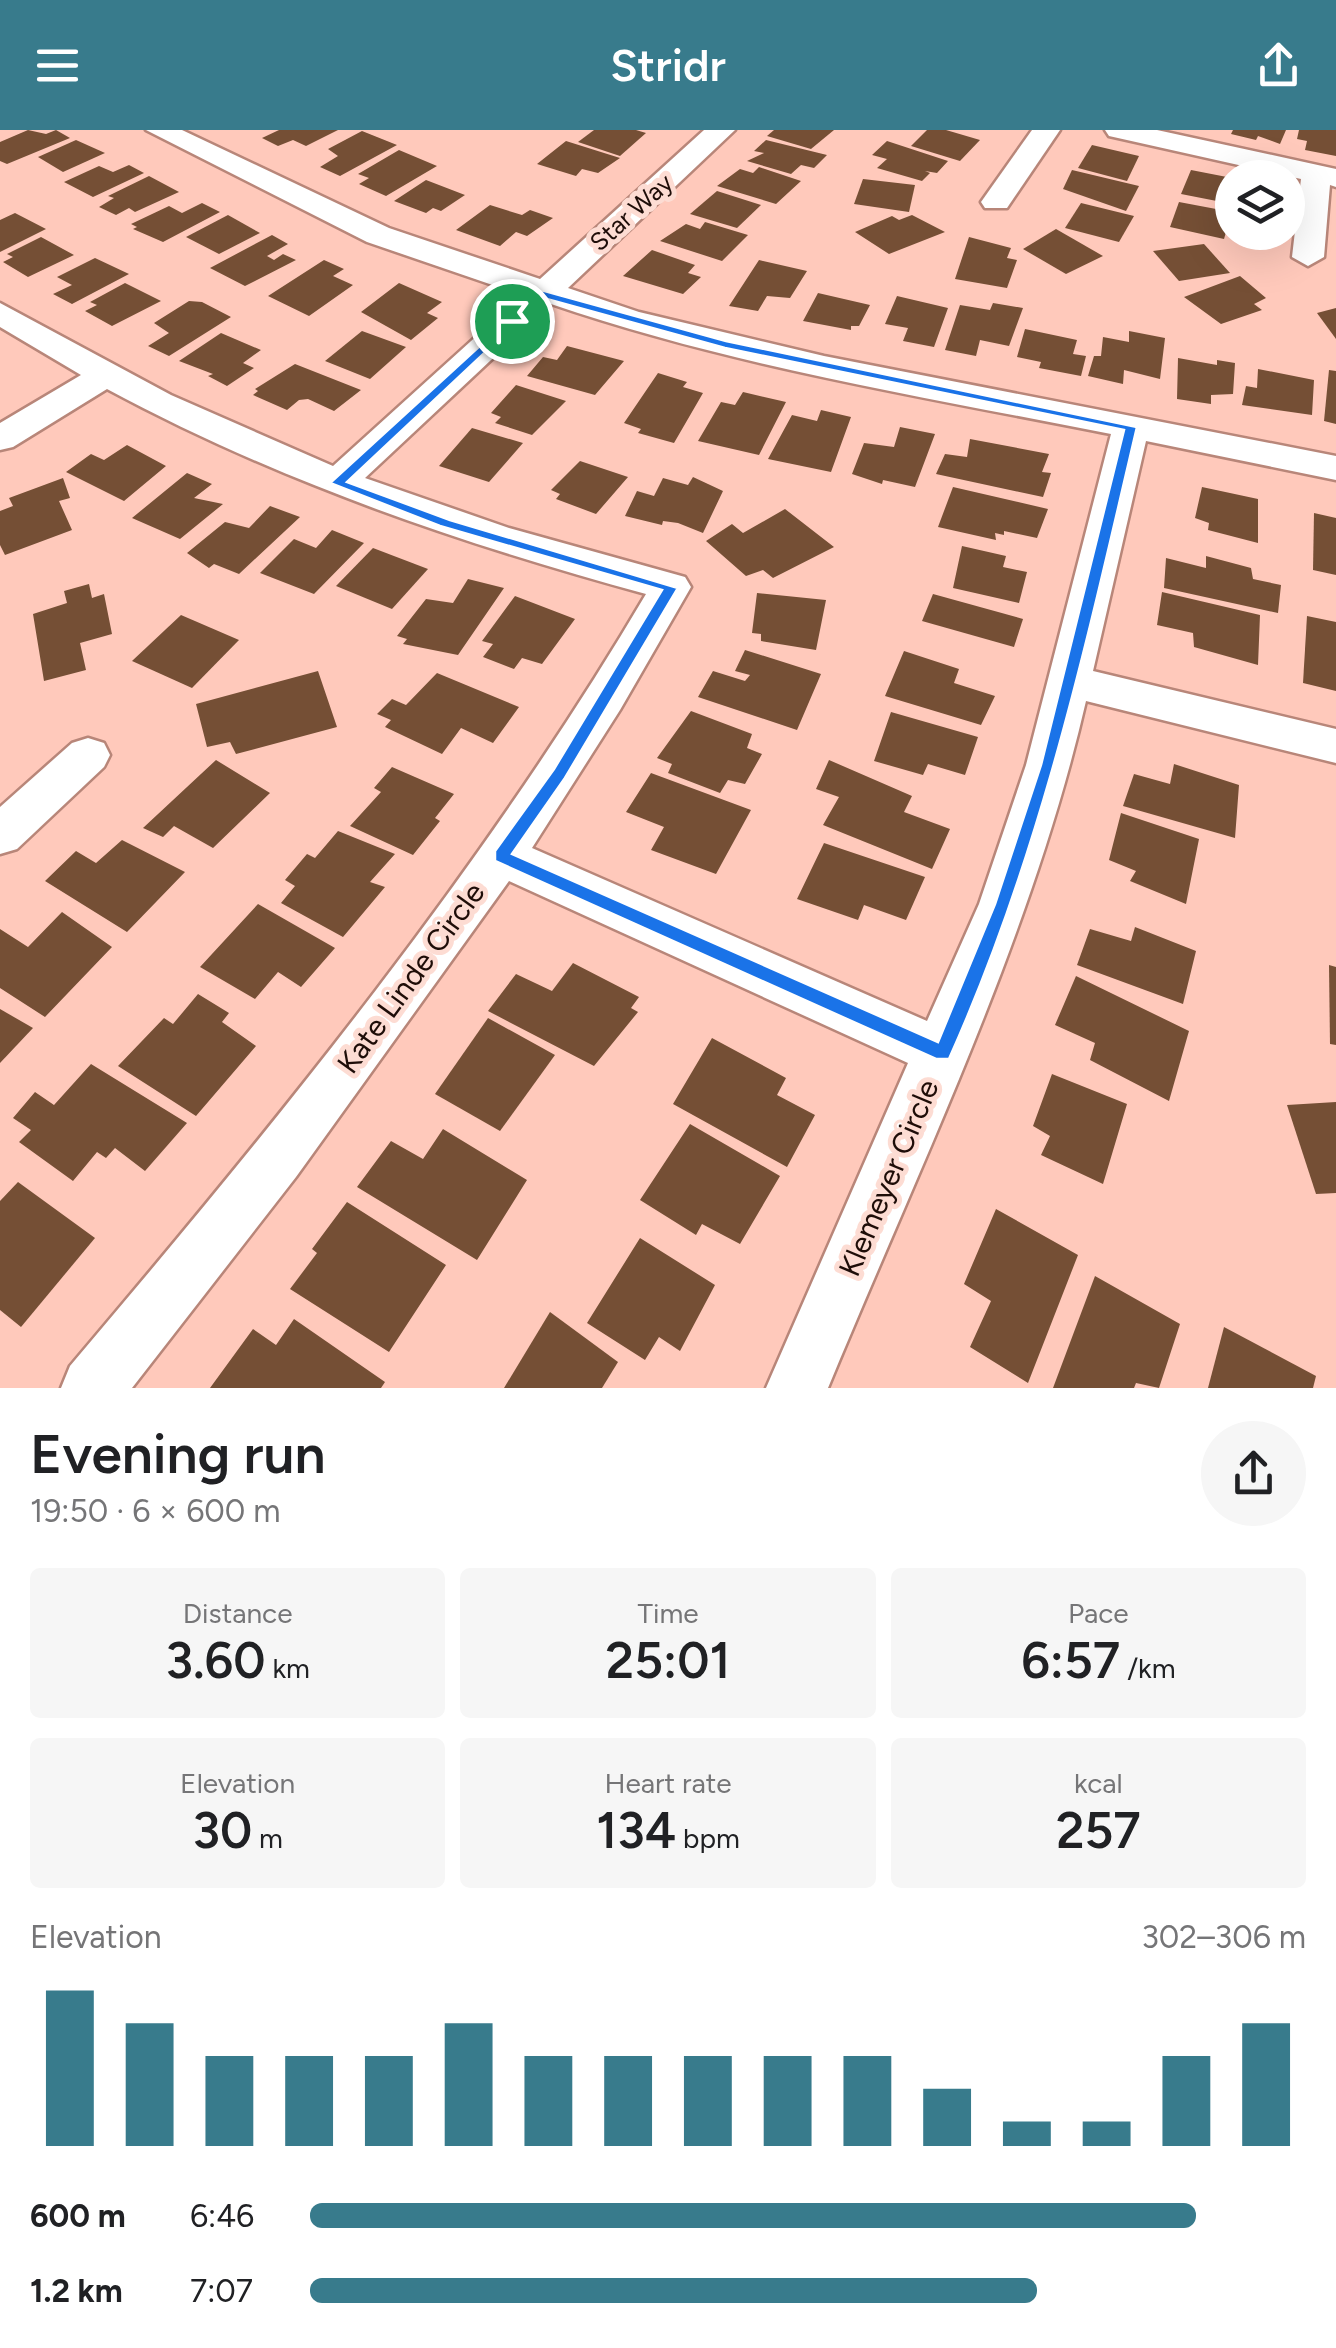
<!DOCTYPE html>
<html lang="en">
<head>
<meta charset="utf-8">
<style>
  :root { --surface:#fff; --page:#f6f6f6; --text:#202124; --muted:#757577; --accent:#387b8c }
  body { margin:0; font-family:Figtree,sans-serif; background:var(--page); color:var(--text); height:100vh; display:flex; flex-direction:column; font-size:38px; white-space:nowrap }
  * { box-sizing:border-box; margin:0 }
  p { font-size:32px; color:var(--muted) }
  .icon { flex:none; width:55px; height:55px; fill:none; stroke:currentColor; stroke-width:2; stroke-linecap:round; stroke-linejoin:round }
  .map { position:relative; height:1258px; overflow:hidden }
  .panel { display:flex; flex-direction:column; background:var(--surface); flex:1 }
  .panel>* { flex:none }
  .fabs { position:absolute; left:1215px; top:30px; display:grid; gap:20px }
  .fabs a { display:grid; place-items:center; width:90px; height:90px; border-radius:50%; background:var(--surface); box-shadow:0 10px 40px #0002; font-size:50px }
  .pin { position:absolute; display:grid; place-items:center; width:85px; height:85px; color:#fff; margin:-42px; border:5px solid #fff; border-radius:50%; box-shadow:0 2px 10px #0007 }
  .round { display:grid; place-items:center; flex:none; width:105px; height:105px; border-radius:52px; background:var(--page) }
  .overview { display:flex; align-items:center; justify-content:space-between; height:170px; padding:0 30px }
  h1 { font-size:55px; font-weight:600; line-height:75px }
  .figures { display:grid; grid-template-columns:repeat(3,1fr); gap:15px; height:170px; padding:10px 30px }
  .figures div { display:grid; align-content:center; border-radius:10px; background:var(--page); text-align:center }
  .figures b { font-size:50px; font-weight:600 }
  .figures small { font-size:28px; font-weight:400 }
  .figures p { font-size:28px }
  .chart { height:280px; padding:20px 30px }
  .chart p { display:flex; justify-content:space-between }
  .chart svg { width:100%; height:180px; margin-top:10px; stroke:var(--accent); stroke-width:6 }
  ul { padding:0 30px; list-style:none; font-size:32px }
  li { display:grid; grid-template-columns:160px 120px 1fr; align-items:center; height:75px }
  li i { height:25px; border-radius:12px; background:var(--accent) }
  header { display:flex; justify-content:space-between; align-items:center; height:130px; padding:0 30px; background:var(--accent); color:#fff; font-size:45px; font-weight:600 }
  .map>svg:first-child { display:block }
  .building { fill:#754f35 }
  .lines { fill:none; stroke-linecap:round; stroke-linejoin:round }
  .minor-casing { stroke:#b88679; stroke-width:5 }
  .minor { fill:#fff; fill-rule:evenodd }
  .route { fill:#1a73e8; stroke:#fff; stroke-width:2.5; fill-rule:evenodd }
  .labels { text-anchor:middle; stroke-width:10; stroke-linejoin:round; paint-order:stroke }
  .far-street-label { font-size:25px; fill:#1e0d08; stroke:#fddcd3 }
  .street-label { font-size:30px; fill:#1e0d08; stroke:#fddcd3 }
</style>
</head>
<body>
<header><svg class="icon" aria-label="menu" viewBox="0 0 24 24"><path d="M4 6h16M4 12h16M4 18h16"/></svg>Stridr<svg class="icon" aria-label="share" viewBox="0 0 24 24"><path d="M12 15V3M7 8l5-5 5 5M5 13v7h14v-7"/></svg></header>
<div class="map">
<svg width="1336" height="1258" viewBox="0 0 1336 1258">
  <rect width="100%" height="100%" fill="#ffc9bb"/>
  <g class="building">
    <path d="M28,0L46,4L56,0L70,8L7,34L0,31V12Z"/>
    <path d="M279,0H338L306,16L293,10L278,16L262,8Z"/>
    <path d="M594,0H636L646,3L620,26L578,12Z"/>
    <path d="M774,0H834L811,19L767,6Z"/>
    <path d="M927,0H946L980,10L960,31L911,16Z"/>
    <path d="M1233,0H1286L1280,14L1258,6L1256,10L1231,4Z"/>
    <path d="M1299,0H1336V26L1305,20L1307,11L1297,9Z"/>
    <path d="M362,1L397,15L340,46L320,37L338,26L328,19Z"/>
    <path d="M76,10L105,23L63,42L38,27Z"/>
    <path d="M766,10L827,25L814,38L801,35L791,44L747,31L764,23L754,21Z"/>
    <path d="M566,11L620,28L598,43L582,39L576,46L537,34Z"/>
    <path d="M887,11L948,31L937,43L925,41L930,43L922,51L877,38L887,29L872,25Z"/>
    <path d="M1092,15L1139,26L1127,51L1078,38Z"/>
    <path d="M399,20L437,36L386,66L359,54L369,48L358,44Z"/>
    <path d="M129,35L144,43L93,67L64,52L99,36L113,42Z"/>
    <path d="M759,37L801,51L776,74L717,56L740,39L753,43Z"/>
    <path d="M1072,40L1139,56L1126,81L1063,59Z"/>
    <path d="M1191,40L1232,48V74L1181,64Z"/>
    <path d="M149,46L179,62L135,82L129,78L116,85L99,77L114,68L108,66Z"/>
    <path d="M863,49L915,55L909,82L854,74Z"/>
    <path d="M426,50L465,65L441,81L433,78L426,83L394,71Z"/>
    <path d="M717,61L761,75L737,98L690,84Z"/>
    <path d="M1179,72L1232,82L1224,109L1170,97Z"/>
    <path d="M202,73L220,82L163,112L133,99L137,97L131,94L169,76L182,83Z"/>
    <path d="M1081,73L1134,86L1119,112L1065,98Z"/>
    <path d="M490,75L522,85L530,80L553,88L527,106L516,102L500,116L456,100Z"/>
    <path d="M15,83L46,99L0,122V90Z"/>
    <path d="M228,85L260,103L219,124L186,107Z"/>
    <path d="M912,85L945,102L889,124L855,102L892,86L899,90Z"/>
    <path d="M705,92L748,105L722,131L660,111L686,94L700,99Z"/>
    <path d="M1056,99L1103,126L1066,144L1023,119Z"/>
    <path d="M272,105L288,114L267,126L274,130L283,124L296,130L245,156L210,138Z"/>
    <path d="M41,107L74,125L28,147L3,132L13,127L7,124Z"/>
    <path d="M969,107L1011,118L1007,128L1017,130L1007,158L955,149Z"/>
    <path d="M1204,114L1230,143L1179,151L1153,121Z"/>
    <path d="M652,120L695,135L688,143L701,147L683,164L623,146Z"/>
    <path d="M95,128L129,144L72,174L53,164L72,155L57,147Z"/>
    <path d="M324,130L344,139L333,146L353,155L309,186L268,166Z"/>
    <path d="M759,130L807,141L790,168L767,166L758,181L729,176Z"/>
    <path d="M1240,146L1266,168L1254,174L1262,180L1221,194L1184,167Z"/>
    <path d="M125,153L161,171L112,196L85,181L97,175L90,172Z"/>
    <path d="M399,153L442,172L427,183L438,188L411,210L361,182Z"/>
    <path d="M818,163L870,175L859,196H851V200L803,191Z"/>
    <path d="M897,166L948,178L934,217L903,211L908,198L885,194Z"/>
    <path d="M189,171L202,172L231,187L169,226L148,216L169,203L154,193Z"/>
    <path d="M993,173L1023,178L1009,216L980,210L976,226L945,220L960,175L990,180Z"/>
    <path d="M1336,178V209L1317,183Z"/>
    <path d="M1025,199L1077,210L1073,224L1086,226L1081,246L1039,238L1041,232L1017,227Z"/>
    <path d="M362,201L406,217L370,249L325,231Z"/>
    <path d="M1129,201L1165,208L1160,249L1124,240L1123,254L1088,246L1094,226H1101L1103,207L1129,212Z"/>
    <path d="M221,203L261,220L243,233L254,238L227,256L208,246L213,244L179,231Z"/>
    <path d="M567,216L624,231L595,265L527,246L543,227L557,230Z"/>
    <path d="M1178,228L1217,235V230L1235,233L1233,264L1211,265V274L1177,269Z"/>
    <path d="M295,234L361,260L334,281L308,269L299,270L287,280L253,265L258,261L255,259Z"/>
    <path d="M1258,239L1314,250L1312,285L1242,275L1246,256L1257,258Z"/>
    <path d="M1329,240L1336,241V294L1324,291Z"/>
    <path d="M658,243L687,252L683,257L703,263L674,313L638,303L641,299L624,293Z"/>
    <path d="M516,255L566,271L532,305L495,293L501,287L491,283Z"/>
    <path d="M743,262L786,272L759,325L698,311L721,272L735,275Z"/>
    <path d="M821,280L851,287L831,342L768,329L792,285L817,291Z"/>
    <path d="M900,297L935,304L915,357L883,350L882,354L852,344L864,313L894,317Z"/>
    <path d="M472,298L523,313L489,352L439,336Z"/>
    <path d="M970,309L1049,324L1042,342L1051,343L1043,367L936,344L945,324L967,327Z"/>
    <path d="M127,315L166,336L124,371L66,342L91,324L104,330Z"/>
    <path d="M580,331L628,347L596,384L556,369L560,364L551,360Z"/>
    <path d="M187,343L212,354L194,368L223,374L180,409L132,388Z"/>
    <path d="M693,347L723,361L703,403L678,393L663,391L662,395L625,386L637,361L654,366L663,348L688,355Z"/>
    <path d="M63,348L70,368L59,371L72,400L5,425L0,415V381L13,376L9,368Z"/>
    <path d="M953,357L1048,379L1037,408L1004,401V405L995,403L996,410L938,397Z"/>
    <path d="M1202,357L1258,369V413L1208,400L1209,393L1195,388Z"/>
    <path d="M270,376L300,387L239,444L214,434L209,438L187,423L225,392L249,398Z"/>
    <path d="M785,379L834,417L773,448L763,440L746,446L706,411L732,394L743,403Z"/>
    <path d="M1314,383L1336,388V445L1313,440Z"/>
    <path d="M332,400L364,413L314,464L260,443L294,409L316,418Z"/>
    <path d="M962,416L1006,426L1003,437L1027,442L1019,473L953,458Z"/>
    <path d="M373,418L428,439L392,479L336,456Z"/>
    <path d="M1206,426L1251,438L1253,449L1281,455L1278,483L1164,458L1166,428L1206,438Z"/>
    <path d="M468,449L504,458L458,525L403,514L407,509L397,506L426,469L453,473Z"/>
    <path d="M89,454L92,468L104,464L112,504L80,513L86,540L44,551L33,484L67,473L64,461Z"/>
    <path d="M1162,462L1260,485L1258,535L1194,517L1193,503L1157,495Z"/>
    <path d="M757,463L826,470L816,520L761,511V504L752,503Z"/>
    <path d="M933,464L1023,489L1014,517L922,491Z"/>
    <path d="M515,466L575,489L542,534L522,528L514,539L483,527L493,514L482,511Z"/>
    <path d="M181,485L239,510L192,558L132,531Z"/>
    <path d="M1307,486L1336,492V561L1303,553Z"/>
    <path d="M745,520L821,544L797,600L698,567L713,541L745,551L750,545L735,541Z"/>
    <path d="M904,521L959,539L954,553L995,566L981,595L885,566Z"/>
    <path d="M318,541L337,597L236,624L230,612L207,617L196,574Z"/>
    <path d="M437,543L519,577L493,613L461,598L442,624L385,597L391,590L377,584L392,569L406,575Z"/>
    <path d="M691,581L752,604L747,618L762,624L745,654L728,650L720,663L668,643L672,634L657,628Z"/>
    <path d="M891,582L978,607L965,645L928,634L923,645L874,631Z"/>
    <path d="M216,630L270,663L213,718L174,696L163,707L143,698Z"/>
    <path d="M829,630L912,666L904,682L950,699L932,739L823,695L839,667L816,659Z"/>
    <path d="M1174,634L1239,655L1235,708L1123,676L1134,644L1170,654Z"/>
    <path d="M392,637L454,664L435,688L440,691L413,725L350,696L381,662L374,658Z"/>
    <path d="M651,643L751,680L716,744L651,720L664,697L626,682Z"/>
    <path d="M1121,683L1199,709L1186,774L1130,751L1136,741L1109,730Z"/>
    <path d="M338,701L395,724L370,752L385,757L343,807L281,773L295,756L285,750L307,724L315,728Z"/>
    <path d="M122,710L185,742L127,802L45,751L76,721L96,733Z"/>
    <path d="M824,713L925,747L906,790L864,775L858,790L797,769Z"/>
    <path d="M258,774L335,818L301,857L278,842L255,869L200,837Z"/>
    <path d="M62,782L112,817L45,887L0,858V799L28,817Z"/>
    <path d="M1135,797L1196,821L1183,874L1077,835L1090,799L1131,811Z"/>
    <path d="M573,833L639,867L631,878L638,882L594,936L488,881L516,844L552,861Z"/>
    <path d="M1329,835L1336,837V915L1330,914Z"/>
    <path d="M1076,846L1189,901L1169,971L1090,930L1095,913L1055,895Z"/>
    <path d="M198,864L229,883L222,892L256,916L196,986L118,936L164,888L173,894Z"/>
    <path d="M0,879L33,898L0,933Z"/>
    <path d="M488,888L555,925L500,1001L435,964Z"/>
    <path d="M712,908L786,948L777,965L815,985L787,1037L673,974Z"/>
    <path d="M91,934L187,993L145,1041L115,1018L106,1028L97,1022L73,1051L19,1012L31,1000L13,988L35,962L54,975Z"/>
    <path d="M1052,944L1127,974L1103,1054L1041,1025L1050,1006L1033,996Z"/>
    <path d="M1336,972V1063L1316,1064L1287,975Z"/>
    <path d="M690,994L780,1046L740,1114L702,1094L696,1105L640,1070Z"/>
    <path d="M443,999L527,1050L477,1130L357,1057L391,1011L423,1029Z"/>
    <path d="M18,1052L95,1108L21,1197L0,1180V1071Z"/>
    <path d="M347,1072L446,1135L389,1222L290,1159L317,1123L312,1119Z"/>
    <path d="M996,1079L1078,1125L1028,1253L970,1217L991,1171L964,1154Z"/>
    <path d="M640,1108L715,1155L680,1221L659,1207L645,1230L587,1193Z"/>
    <path d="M1095,1146L1180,1194L1159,1258L1136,1253L1134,1258H1053Z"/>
    <path d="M550,1182L618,1232L602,1258H504Z"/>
    <path d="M294,1189L385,1252L381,1258H210L253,1199L276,1215Z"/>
    <path d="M1224,1197L1316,1246L1313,1258H1208Z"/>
  </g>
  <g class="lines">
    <defs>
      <g id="minor">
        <path d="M146,0H182L389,98L540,149L704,0H735L568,158L639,182L824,226L1336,326V350L1146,311L1093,541L1336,599V633L1086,571C1032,806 920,1035 828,1258H766L908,933L509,751L296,1047L132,1258H61L70,1236C277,992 483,740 646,464C459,413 278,351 107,259L13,317L0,320V293L81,245L0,197V173L171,265L333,336L522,165L367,112ZM551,174C732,236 924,267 1111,304L1026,635L979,774L927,891L532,718L620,580L691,457L685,447L509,398L365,348Z"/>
        <path d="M1032,0H1060L1007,78H985L981,72Z"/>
        <path d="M1105,0H1157L1336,39V57L1330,55L1324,127L1308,136L1292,127L1301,49L1109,6Z"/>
        <path d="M88,608L104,613L110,625L104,637L17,719L0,724V677L72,613Z"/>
      </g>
    </defs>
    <use href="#minor" class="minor-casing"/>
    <use href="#minor" class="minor"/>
  </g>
  <path class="route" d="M541,160L726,211L1137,297C1086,515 1041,724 949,929H936L495,731V721L554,639L662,460L440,396L330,353ZM543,168L725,218L1124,300L1041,635L995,774L938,912L512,724L565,648L678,458L450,390L347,352Z"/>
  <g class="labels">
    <g class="far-street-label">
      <text transform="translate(631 82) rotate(-42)" y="9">Star Way</text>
    </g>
    <g class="street-label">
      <text transform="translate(411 848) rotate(-54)" y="10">Kate Linde Circle</text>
      <text transform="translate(889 1048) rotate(-67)" y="10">Klemeyer Circle</text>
    </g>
  </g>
</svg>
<div class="fabs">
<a><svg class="icon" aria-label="layers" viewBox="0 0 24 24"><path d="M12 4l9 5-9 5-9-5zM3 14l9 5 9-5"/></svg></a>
</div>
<div class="pin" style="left:512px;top:191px;background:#1e9e55"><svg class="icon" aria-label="arrive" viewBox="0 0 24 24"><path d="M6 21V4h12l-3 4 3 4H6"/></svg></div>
</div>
<section class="panel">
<div class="overview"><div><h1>Evening run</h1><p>19:50 · 6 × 600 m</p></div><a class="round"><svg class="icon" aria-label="share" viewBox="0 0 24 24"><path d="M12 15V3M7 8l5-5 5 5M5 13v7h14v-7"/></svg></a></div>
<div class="figures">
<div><p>Distance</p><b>3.60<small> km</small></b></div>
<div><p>Time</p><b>25:01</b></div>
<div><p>Pace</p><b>6:57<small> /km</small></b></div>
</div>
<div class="figures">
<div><p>Elevation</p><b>30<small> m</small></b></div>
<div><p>Heart rate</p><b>134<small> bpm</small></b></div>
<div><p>kcal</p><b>257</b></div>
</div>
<div class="chart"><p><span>Elevation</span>302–306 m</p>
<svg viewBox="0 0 160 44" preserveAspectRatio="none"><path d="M5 44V6M15 44V14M25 44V22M35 44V22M45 44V22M55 44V14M65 44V22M75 44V22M85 44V22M95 44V22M105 44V22M115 44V30M125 44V38M135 44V38M145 44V22M155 44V14"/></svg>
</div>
<ul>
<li><b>600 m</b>6:46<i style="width:89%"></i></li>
<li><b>1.2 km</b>7:07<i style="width:73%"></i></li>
</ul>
</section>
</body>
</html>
